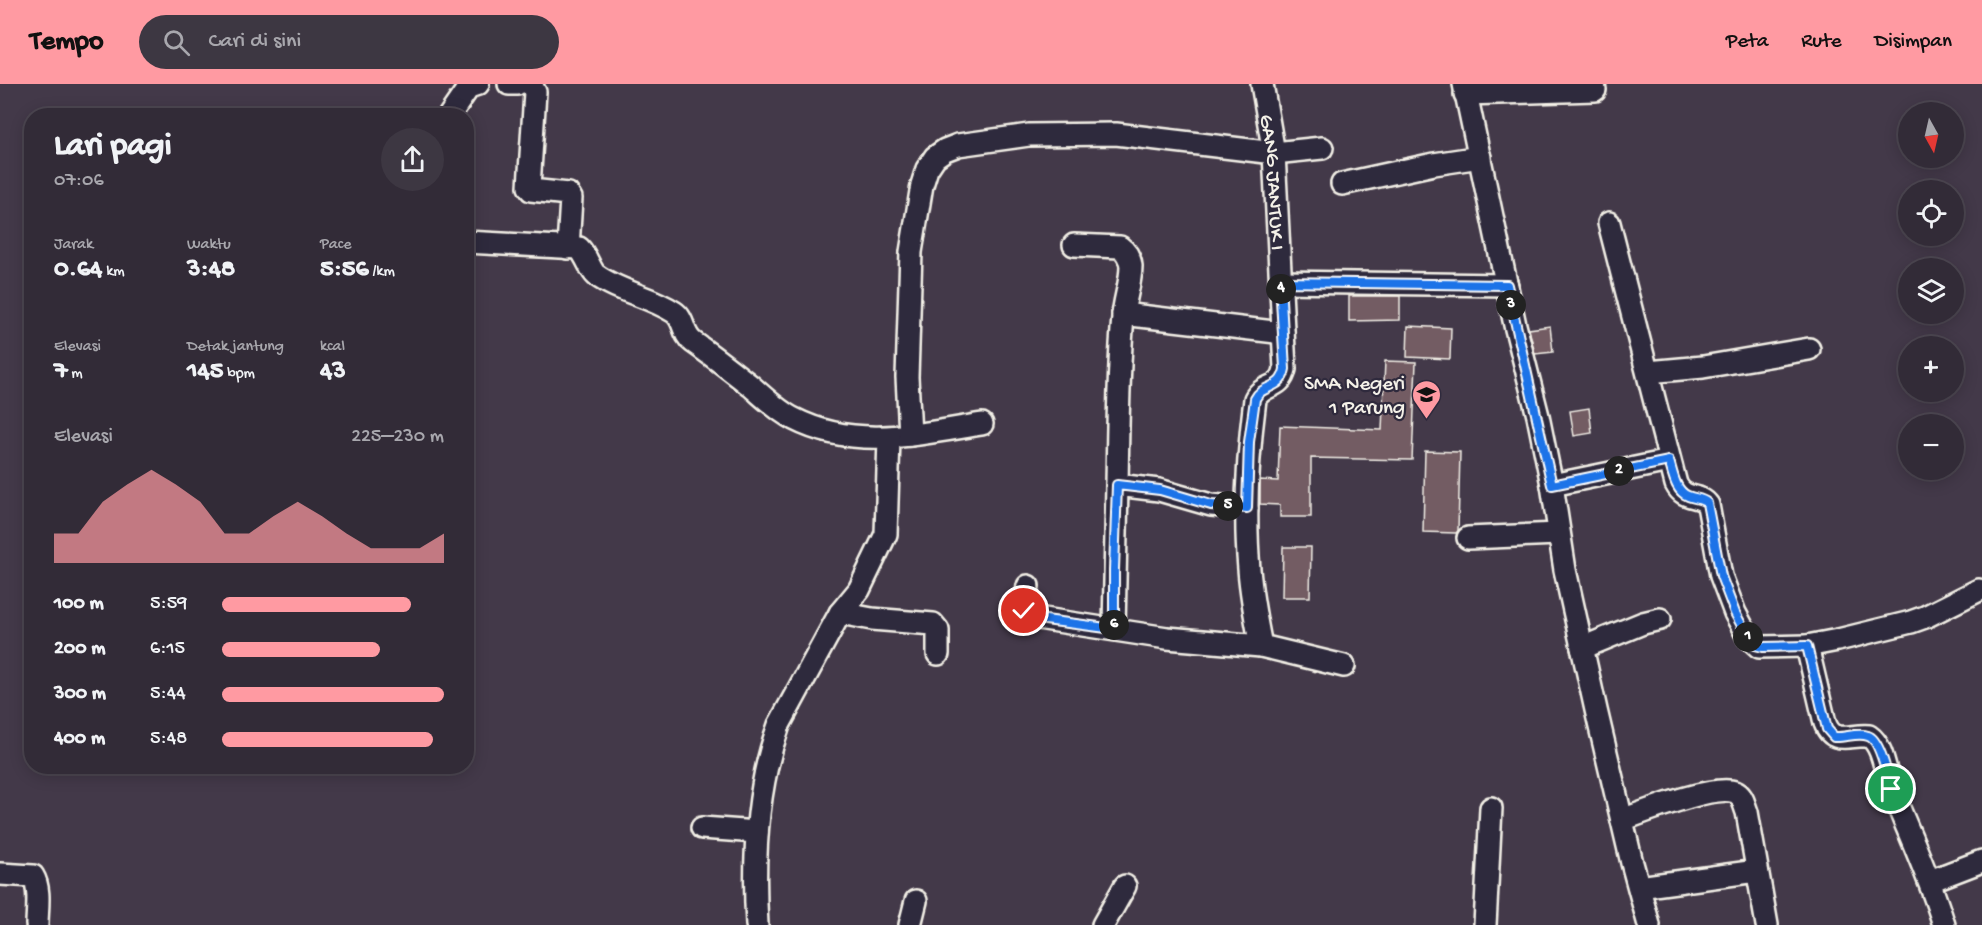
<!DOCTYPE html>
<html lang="id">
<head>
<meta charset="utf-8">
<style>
  :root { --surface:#322b37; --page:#3d3742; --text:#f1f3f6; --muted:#a8a7ad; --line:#4d4752; --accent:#ff9aa2 }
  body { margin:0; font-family:"Gochi Hand",sans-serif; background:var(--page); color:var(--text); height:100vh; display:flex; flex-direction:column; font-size:22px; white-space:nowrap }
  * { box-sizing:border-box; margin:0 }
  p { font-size:20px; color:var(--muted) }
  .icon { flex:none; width:33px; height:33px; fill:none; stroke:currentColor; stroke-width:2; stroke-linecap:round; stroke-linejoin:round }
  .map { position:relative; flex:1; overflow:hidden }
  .panel { position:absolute; left:24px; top:24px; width:450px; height:666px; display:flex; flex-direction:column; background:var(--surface); border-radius:24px; box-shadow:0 3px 15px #0003,0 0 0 2px var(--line) }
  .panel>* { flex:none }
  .needle { width:39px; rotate:172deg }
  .buttons { position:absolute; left:1898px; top:18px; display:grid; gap:12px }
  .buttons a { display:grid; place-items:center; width:66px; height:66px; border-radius:50%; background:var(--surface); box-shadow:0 3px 15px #0003,0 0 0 2px var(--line); font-size:30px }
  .pin { position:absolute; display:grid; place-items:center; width:51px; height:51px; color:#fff; margin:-26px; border:3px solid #fff; border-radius:50%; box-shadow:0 2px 6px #0007 }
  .km { position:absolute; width:30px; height:30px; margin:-15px; border-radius:50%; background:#222; color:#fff; font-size:16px; line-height:30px; text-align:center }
  .round { display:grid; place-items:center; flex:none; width:63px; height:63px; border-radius:32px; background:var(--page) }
  .headline { display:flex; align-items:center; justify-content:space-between; height:102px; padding:0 30px }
  h1 { font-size:33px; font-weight:800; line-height:45px }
  .stats { display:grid; grid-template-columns:repeat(3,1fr); gap:9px; height:102px; padding:6px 30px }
  .stats div { display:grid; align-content:center }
  .stats b { font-size:26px; font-weight:800 }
  .stats small { font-size:16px; font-weight:400 }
  .stats p { font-size:16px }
  .chart { height:168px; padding:12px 30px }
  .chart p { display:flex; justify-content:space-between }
  .chart svg { width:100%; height:108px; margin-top:6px; fill:var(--accent); opacity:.7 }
  ul { padding:0 30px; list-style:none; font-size:20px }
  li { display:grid; grid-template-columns:96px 72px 1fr; align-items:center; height:45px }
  li i { height:15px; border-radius:8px; background:var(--accent) }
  header { display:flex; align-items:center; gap:36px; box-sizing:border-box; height:84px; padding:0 30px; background:var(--accent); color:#111 }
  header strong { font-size:28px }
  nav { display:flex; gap:33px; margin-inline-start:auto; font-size:21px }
  .search { width:420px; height:54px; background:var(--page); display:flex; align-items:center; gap:15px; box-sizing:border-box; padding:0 21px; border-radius:33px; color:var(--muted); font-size:22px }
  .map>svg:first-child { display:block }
  .building { fill:#735b64; stroke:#f4f1e8; stroke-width:1.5 }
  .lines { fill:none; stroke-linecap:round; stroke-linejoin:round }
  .street-casing { stroke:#f4f1e8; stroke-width:26 }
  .street { stroke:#2f2a3d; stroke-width:21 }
  .route-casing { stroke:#fff; stroke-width:12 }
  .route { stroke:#1a73e8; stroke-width:8 }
  .labels { text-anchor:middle; stroke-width:4.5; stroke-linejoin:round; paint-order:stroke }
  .street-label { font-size:21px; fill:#f4f1e8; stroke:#2f2a3d }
  .poi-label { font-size:21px; fill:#f4f1e8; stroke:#2f2a3d; text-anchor:end }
</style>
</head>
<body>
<header>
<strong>Tempo</strong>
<div class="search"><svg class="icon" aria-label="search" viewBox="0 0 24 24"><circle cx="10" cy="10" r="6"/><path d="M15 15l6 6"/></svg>Cari di sini</div>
<nav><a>Peta</a><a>Rute</a><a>Disimpan</a></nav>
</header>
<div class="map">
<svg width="1982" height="841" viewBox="0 0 1982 841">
  <rect width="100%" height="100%" fill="#433949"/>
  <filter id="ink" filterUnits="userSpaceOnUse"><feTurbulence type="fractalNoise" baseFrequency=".0167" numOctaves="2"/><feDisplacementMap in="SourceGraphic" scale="12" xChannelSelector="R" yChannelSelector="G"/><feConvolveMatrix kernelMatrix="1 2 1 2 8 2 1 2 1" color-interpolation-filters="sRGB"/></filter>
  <g filter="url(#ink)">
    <g class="building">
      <path d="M1349,212H1400V236L1349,237Z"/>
      <path d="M1408,242L1451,244L1450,275L1407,273Z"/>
      <path d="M1550,242L1553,268L1535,270L1529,245Z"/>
      <path d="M1385,277L1416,278L1412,376L1311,374V433H1280V421L1260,420V396L1278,397L1280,342L1382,346Z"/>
      <path d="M1589,324L1592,349L1574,352L1570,327Z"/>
      <path d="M1425,367L1460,368L1458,447L1456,449L1423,448Z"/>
      <path d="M1283,463H1311L1310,513H1282Z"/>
    </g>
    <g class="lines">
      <defs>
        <g id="street">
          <path d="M509,0H517"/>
          <path d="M531,0L535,8L529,103L531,106L568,110L571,114L568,164"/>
          <path id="s1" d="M1262,0L1274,69L1285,285C1281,306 1263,299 1255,315C1248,370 1244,429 1249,485C1251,511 1256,537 1261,562L1344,582"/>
          <path d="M1464,0L1515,241L1538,332L1552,401L1565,486L1596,626L1632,779L1649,841"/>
          <path d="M1465,10L1595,6"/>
          <path d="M449,32L469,3L478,0"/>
          <path d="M1342,100L1434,80L1480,73"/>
          <path d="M1609,139L1676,400C1685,418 1699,408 1708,421L1721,492L1735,529L1748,553L1759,563L1807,562"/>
          <path d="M466,158L579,164C587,172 590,186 596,191C619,208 650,212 674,228C685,235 682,250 693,258C713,272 732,287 751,302C765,314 778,327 794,335C854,366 920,350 982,340"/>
          <path d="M1074,161L1120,163C1127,168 1130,174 1131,182C1131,199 1124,216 1123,233C1118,289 1118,345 1117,401"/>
          <path d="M1280,198L1507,201"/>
          <path d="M1123,230L1283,249"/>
          <path d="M1648,288L1703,283L1809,265"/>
          <path d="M910,351L907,293L911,168L922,101L927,85L935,73L945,66L958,61L1029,51L1116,50L1274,69L1322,64"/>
          <path d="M1552,401L1669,377"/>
          <path d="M1468,454L1559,450"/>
          <path d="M1028,502L1024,527L1027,532L1031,533L1167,554L1261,562"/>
          <path d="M840,529L872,535L933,540L938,546V570"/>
          <path d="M1114,545L1117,401L1159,406L1211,421L1247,424"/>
          <path d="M1582,564L1643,539L1660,535"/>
          <path d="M1622,736C1644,728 1714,700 1735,708C1743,711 1744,721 1747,728L1767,841"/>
          <path d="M702,744L757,748"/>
          <path d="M0,790L33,792C41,805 37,826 37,841"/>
          <path d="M1930,797L1982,777"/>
          <path d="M1639,803L1757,787"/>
          <path d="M757,841C753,775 756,704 779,641L840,529L859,506L886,450L889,354"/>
          <path d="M910,841L916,817"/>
          <path d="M1103,841L1125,802"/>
          <path d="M1485,841L1491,724"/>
          <path d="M1944,841C1930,794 1910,752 1892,707C1885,690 1884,662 1869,652C1851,650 1833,662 1825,639L1807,562L1838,556L1911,538L1925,533L1979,506"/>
        </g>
      </defs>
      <use href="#street" class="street-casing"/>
      <use href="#street" class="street"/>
    </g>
  </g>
  <g class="lines" filter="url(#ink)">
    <defs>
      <path id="route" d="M1024,527L1030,534L1114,545V486L1117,401L1160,406L1211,421L1247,424L1249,358L1255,315C1263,299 1281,307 1285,285L1280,198L1507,201L1552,401L1669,377C1673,389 1675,407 1688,412C1695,415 1701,414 1707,419L1721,492L1735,529L1748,553L1755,561L1763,563L1807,562L1827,645L1834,653C1845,654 1858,648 1868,652C1880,655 1888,694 1891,705"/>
    </defs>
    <use href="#route" class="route-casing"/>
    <use href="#route" class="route"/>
  </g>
  <defs>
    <symbol id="school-pin" viewBox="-11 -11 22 30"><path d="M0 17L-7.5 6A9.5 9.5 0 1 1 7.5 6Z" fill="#ff9aa2" stroke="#2f2a3d"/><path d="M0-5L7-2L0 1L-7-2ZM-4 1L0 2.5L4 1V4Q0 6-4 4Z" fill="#111"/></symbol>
  </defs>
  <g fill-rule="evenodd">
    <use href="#school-pin" x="1410" y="294" width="33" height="45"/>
  </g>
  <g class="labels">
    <g class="street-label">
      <text dy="7" stroke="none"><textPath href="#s1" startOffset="99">GANG JANTUK I</textPath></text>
    </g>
    <g class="poi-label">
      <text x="1405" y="305">SMA Negeri<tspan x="1405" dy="24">1 Parung</tspan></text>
    </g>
  </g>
</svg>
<div class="buttons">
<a><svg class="needle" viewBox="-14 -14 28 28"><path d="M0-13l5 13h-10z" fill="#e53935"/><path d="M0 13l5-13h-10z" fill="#a8a7ad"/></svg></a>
<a><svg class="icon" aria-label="locate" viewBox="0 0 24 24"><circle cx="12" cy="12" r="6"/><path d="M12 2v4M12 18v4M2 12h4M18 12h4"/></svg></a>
<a><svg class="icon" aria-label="layers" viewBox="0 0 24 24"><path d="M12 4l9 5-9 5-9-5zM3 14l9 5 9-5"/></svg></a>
<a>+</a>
<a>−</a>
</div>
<div class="pin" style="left:1891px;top:705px;background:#1e9e55"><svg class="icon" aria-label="arrive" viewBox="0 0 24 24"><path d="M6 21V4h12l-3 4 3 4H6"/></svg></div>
<div class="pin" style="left:1024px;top:527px;background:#d93025"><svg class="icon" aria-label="check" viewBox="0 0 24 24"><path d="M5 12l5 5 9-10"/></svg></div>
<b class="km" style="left:1748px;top:553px">1</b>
<b class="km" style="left:1619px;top:387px">2</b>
<b class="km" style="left:1511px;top:221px">3</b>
<b class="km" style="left:1281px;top:205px">4</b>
<b class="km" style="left:1228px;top:422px">5</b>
<b class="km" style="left:1114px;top:541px">6</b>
<section class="panel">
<div class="headline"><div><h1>Lari pagi</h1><p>07:06</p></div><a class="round"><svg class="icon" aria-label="share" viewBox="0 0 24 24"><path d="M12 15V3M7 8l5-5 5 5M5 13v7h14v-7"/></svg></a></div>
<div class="stats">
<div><p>Jarak</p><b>0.64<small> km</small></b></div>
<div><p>Waktu</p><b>3:48</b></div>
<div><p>Pace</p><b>5:56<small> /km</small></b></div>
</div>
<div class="stats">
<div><p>Elevasi</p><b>7<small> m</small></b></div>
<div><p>Detak jantung</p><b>145<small> bpm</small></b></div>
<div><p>kcal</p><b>43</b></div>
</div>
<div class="chart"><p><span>Elevasi</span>225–230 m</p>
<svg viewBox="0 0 160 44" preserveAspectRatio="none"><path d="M0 44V32L10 32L20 19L30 12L40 6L50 12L60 19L70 32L80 32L90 25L100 19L110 25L120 32L130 38L140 38L150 38L160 32V44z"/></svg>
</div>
<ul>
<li><b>100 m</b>5:59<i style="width:85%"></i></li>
<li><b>200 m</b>6:15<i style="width:71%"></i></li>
<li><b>300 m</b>5:44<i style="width:100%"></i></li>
<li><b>400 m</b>5:48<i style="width:95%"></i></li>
</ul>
</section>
</div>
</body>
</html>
